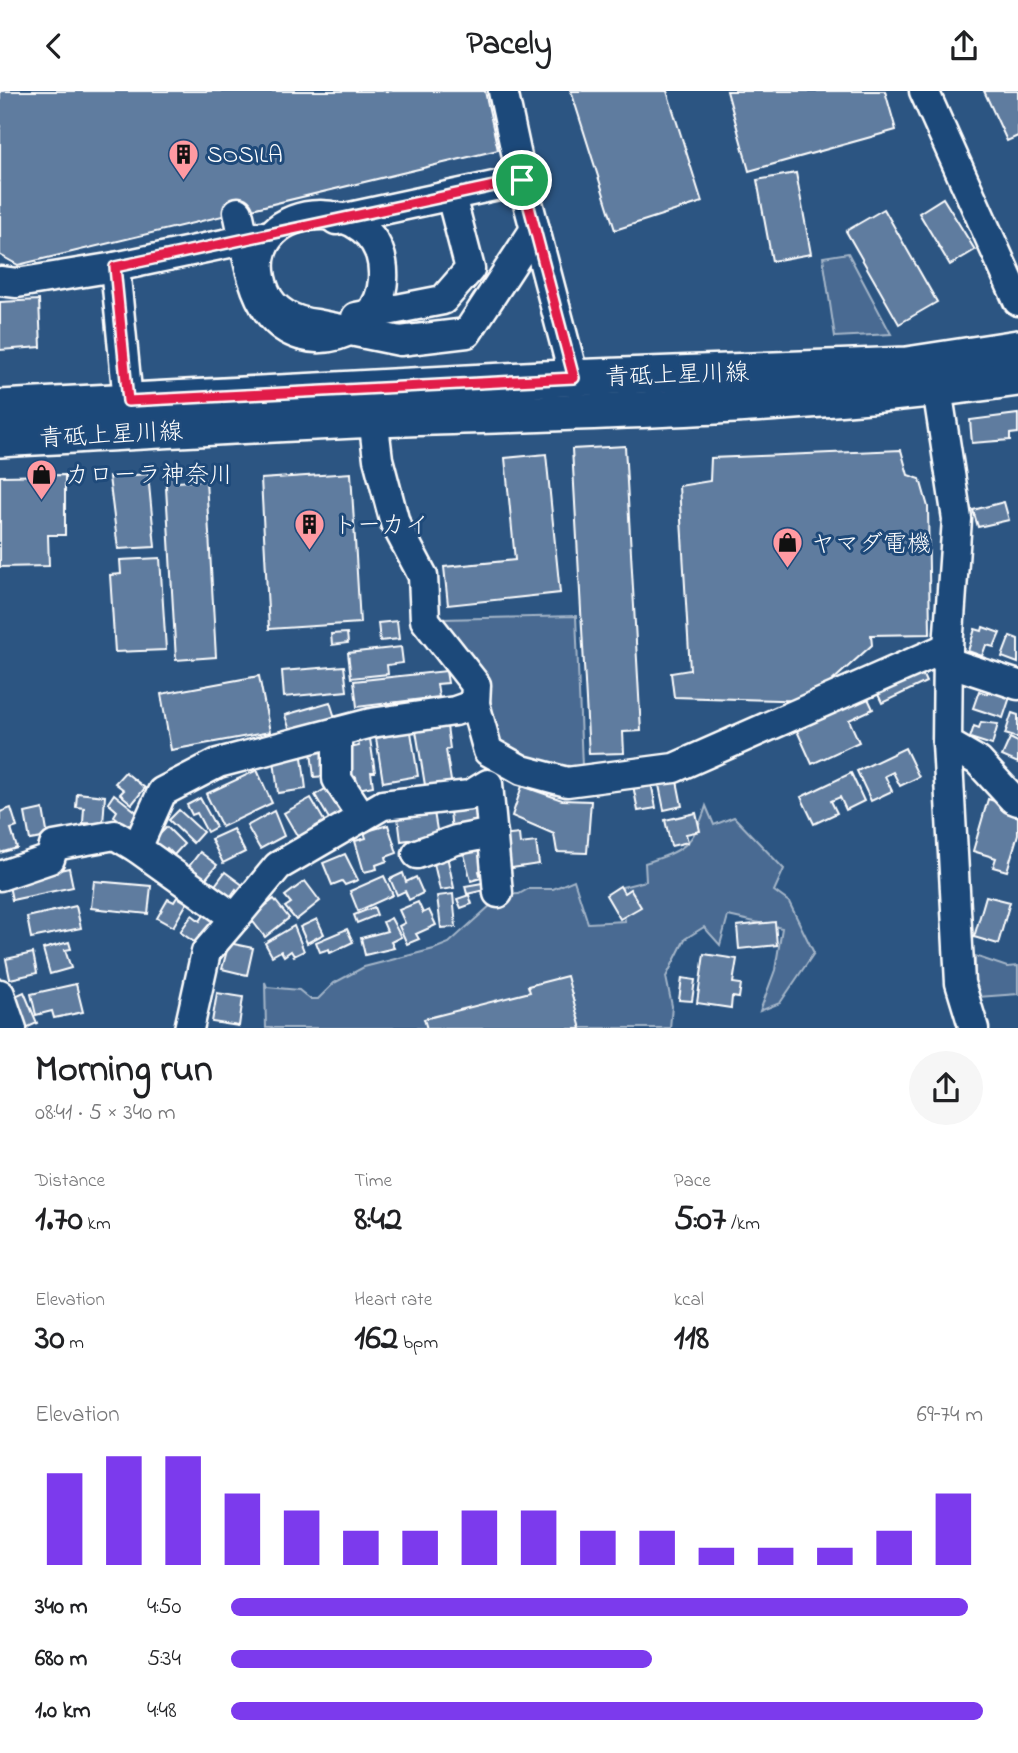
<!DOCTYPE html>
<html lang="en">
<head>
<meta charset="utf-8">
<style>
  :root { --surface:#fff; --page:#f6f6f6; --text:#202124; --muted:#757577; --accent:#7c3aed }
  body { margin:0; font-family:"Indie Flower","Klee One",sans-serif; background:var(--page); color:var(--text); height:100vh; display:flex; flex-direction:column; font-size:26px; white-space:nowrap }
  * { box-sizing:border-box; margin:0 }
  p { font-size:23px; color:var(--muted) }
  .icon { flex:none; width:38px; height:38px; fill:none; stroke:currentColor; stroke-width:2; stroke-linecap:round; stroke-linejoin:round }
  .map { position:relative; height:937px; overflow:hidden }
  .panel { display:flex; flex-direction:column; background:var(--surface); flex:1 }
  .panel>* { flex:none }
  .pin { position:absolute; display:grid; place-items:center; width:60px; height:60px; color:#fff; margin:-30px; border:4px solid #fff; border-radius:50%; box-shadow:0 2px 7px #0007 }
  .round { display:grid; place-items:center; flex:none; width:74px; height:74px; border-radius:37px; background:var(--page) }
  .overview { display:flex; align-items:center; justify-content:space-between; height:119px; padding:0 35px }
  h1 { font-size:38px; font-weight:700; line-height:52px }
  .figures { display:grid; grid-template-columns:repeat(3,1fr); gap:10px; height:119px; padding:7px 35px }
  .figures div { display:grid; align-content:center }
  .figures b { font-size:35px; font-weight:700 }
  .figures small { font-size:19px; font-weight:400 }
  .figures p { font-size:19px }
  .chart { height:196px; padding:14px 35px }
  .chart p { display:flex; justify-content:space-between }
  .chart svg { width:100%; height:126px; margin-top:7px; stroke:var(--accent); stroke-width:6 }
  ul { padding:0 35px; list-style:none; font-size:23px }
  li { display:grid; grid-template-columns:112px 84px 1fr; align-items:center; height:52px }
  li i { height:18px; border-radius:9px; background:var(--accent) }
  header { display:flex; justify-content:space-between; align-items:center; height:91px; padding:0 35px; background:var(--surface); font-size:32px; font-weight:700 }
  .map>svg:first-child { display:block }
  .green { fill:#486b92; stroke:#a4b5c8; stroke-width:2 }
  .building { fill:#5e7c9f; stroke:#fff; stroke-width:2 }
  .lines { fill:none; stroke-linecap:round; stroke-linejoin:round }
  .minor-casing { stroke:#fff; stroke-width:33 }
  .major-casing { stroke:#fff; stroke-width:40 }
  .minor { stroke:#1f4a7a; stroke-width:28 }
  .major { stroke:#1f4a7a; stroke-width:35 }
  .route-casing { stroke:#fff; stroke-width:14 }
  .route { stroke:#e11d48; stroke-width:9 }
  .labels { text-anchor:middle; stroke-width:6; stroke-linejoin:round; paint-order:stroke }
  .poi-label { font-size:24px; fill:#fff; stroke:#1f4a7a; text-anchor:start }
  .street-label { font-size:24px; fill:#fff; stroke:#1f4a7a }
</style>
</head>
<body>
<header><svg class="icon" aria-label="back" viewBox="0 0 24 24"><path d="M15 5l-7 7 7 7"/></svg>Pacely<svg class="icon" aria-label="share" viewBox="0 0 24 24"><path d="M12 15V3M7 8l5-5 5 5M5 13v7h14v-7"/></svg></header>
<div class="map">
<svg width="1018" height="938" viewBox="0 0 1018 938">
  <rect width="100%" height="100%" fill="#2c5582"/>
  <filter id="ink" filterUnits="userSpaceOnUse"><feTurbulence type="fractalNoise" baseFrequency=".0143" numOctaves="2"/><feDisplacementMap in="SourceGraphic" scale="14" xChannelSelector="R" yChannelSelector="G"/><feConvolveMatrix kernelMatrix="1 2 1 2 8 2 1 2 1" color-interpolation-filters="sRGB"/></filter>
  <g filter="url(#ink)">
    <g class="green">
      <path d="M848,162L891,243L835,246L823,166Z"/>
      <path d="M576,525L582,676L526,671L498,658L486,609L489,594L442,528Z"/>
      <path d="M706,715L714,734L734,726L784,778L774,800L789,811L814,862L780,912L760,920L775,879L782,837L728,825L720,854L704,836L685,848L666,886L672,915L670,937H266L265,891L267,896L299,899L310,908H318L334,892L364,876L434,858L449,852L502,804L519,803L528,798H553L574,789L588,832L625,830L622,796L646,790L645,772C683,760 694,754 706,715Z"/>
      <path d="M975,865L1007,876L1018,875V903L978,906L975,899Z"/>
    </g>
    <g class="building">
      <path d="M0,0H485L498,59L18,174L0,164Z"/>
      <path d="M571,0H667L702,111L615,139Z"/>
      <path d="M727,0H885L896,39L749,80Z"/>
      <path d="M984,0H1018V45L1007,50Z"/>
      <path d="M796,82L811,163L772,170L757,89Z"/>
      <path d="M943,107L975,159L950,174L919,122Z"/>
      <path d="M884,118L937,211L899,233L846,140Z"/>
      <path d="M39,209L41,256L0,259V211Z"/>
      <path d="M1018,323V342L1010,343V349L972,352L970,329Z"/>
      <path d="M625,355L641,640L623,641L624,662L589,663L572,358Z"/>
      <path d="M901,359L908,384L920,388L928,416L930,543L871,544L872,554L810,610L674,606L671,582L690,579L679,395L710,390L711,367Z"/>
      <path d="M546,363L560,502L448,514L444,476L515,469L505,367Z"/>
      <path d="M176,378L177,391L206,389L216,566L176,569L165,379Z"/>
      <path d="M351,382L360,532L269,538L261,388Z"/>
      <path d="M148,383L155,456L118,458L109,386Z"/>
      <path d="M65,384V444H48L49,475L0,476V385Z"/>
      <path d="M1004,411L1009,429L978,436L973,419Z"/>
      <path d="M160,467L166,559L115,561L110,484L121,483L120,469Z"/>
      <path d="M397,530L399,548L380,550L378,532Z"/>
      <path d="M983,536L1000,542L994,556L986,554L982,565L968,560L975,538L982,540Z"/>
      <path d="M347,542L348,552L332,554L331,543Z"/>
      <path d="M1010,545L1018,548V572L1002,566Z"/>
      <path d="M401,556L403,572L387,574L388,583L351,587L348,562Z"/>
      <path d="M918,574L926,591L882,612L874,595Z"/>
      <path d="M344,575L347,600L284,606L282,580Z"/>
      <path d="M446,580L448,592L437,593L439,606L357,616L354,590Z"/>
      <path d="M259,585L270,641L171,659L161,603Z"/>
      <path d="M989,596L1011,603L1003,627L973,617L979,600L987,603Z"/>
      <path d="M864,599L873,618L849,629L859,651L812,673L793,631Z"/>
      <path d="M330,611L336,630L291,643L285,624Z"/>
      <path d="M1012,622L1018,624V647L1005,643Z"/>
      <path d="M981,631L998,633L992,654L970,647L974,635L979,637Z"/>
      <path d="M447,635L450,658L446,659L452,696L426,700L416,640Z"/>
      <path d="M411,641L418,685L383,691L376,647Z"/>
      <path d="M1010,647L1018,651V672L1002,665Z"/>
      <path d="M370,648L375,681H371L373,695L358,698L356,686L350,687L345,658L359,655L358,650Z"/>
      <path d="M905,657L919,686L900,695L893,681L885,685L892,700L871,710L857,680Z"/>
      <path d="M327,659L326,685L314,686L311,661Z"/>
      <path d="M302,666L306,698L278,702L274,669Z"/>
      <path d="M257,679L272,712L222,736L206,703Z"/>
      <path d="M125,681L145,697L132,713L120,703L124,699L115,692Z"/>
      <path d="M851,682L864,710L846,719L840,706L831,710L837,722L814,733L801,706Z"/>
      <path d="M676,685L682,715L664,719L658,689Z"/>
      <path d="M650,686L656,717L638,720L632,689Z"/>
      <path d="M332,694L345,723L331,731L315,704Z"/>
      <path d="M522,695L562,709L591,710L587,762L557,761L554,743L512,725Z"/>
      <path d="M77,702L105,705L103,733L83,732L84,717L76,716Z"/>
      <path d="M114,703L139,723L129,737L114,725L117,720L108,712Z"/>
      <path d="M200,707L216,736L207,741L197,722L192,724L187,714Z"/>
      <path d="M311,707L326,733L299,748L284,722Z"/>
      <path d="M988,708L1011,715L1018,723V743L1007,780L993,776L996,767L973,760Z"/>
      <path d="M478,712L480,721L476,723L479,734L452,740L450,720Z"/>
      <path d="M11,717L17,736L11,738L17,757L0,762V721Z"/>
      <path d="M43,718L48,746L30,749L25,722Z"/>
      <path d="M179,719L203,741L193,752L169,729Z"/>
      <path d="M274,720L284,745L260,758L247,735Z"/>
      <path d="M434,721L438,745L401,750L398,726Z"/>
      <path d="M696,722L700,740L686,743L688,751L671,755L665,729Z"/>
      <path d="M388,734L397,762L386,766L387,770L376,774L377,778L364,781L355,750L366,747L364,741Z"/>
      <path d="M167,736L184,753L174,764L167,757L164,760L153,750Z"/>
      <path d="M233,738L245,761L223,772L211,748Z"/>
      <path d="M519,743L520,753L536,751L539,773L505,778L500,745Z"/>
      <path d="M479,759L484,778L479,780L481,787L471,790L464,763Z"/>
      <path d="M200,761L217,774L203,791L187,778Z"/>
      <path d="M345,763L358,789L345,794L342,790L332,794L323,772Z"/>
      <path d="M447,765L454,797L440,799L433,768Z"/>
      <path d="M69,777L73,796L12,809L8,790Z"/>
      <path d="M225,781L248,798L243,804L236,798L228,809L213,797Z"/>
      <path d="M403,782L406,791L416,786L423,802L409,809L405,800L397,804L390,788Z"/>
      <path d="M384,785L393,804L358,820L350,800Z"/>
      <path d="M94,790L151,795L148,823L91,817Z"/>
      <path d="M305,790L320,810L296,829L285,816L291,812L285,805Z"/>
      <path d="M488,791L489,798L467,803L465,795Z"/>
      <path d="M620,795L624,802L630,798L641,816L620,828L606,804Z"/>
      <path d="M453,803L456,836L441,837L437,805Z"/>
      <path d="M469,804L472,813L461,817L457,808Z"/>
      <path d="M986,805L1010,811L998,853L974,846Z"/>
      <path d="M177,806L187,812L173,836L157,827L168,808L174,811Z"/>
      <path d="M274,808L289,827L265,846L250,827Z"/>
      <path d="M418,811L423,822L429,819L436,834L416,843L419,848L407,853L399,835L405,832L399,819Z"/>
      <path d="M76,815L81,837L31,847L27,826Z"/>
      <path d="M374,816L377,824L357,832L354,824Z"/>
      <path d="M192,824L200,830L204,824L213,829L197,853L180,841Z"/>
      <path d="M391,827L401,846L391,851L394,857L365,864L361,847L387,840L383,831Z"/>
      <path d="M317,828L324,843L307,852L300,836Z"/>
      <path d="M775,831L777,854L739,858L737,835Z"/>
      <path d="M294,835L304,860L294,865L291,860L284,865L281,860L272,865L265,852Z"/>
      <path d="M347,838L353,851L330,862L329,858L320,861L316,851Z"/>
      <path d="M69,851L71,858L65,859L71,877L50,883L43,858Z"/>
      <path d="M229,852L253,857L247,884L222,878Z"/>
      <path d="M33,862L37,882L10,888L6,868Z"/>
      <path d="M704,863L737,868L733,892L741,893L739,907L732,906L731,917L697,912Z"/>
      <path d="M567,885L581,938H427L424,928L530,901L528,895Z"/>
      <path d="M682,887L695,889L692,910L679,909Z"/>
      <path d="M76,893L83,921L54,927L52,920L36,924L31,903Z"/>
      <path d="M24,901L37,932L26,937L13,906Z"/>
      <path d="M217,902L243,906L239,935L212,931Z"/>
    </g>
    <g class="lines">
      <defs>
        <g id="minor">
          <path d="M924,0L1018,210"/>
          <path d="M522,89L574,287"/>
          <path d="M238,121C246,153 249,196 269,222C303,268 379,247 383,189C389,93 229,109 265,200C273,221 295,231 316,233L400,250L467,242L535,138"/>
          <path d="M336,129L522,89L503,0"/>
          <path d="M115,176L128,310"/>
          <path d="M0,190L17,192L115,176L262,145"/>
          <path d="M356,226L443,209L470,178L451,105"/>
          <path d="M934,278L957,428L948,556L947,652L978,670L1013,708L1018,710"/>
          <path d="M371,310L378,368L395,432L423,485L425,529L476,594L475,613"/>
          <path d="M948,571L1018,594"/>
          <path d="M337,641V688L362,726"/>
          <path d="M947,652L960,892L974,938"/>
          <path d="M137,757L162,701L218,672L371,632L455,620L475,613L488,660L522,679L567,691L674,677L948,556"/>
          <path d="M417,763L456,749L493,742"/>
          <path d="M0,785L50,768L54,755L115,744L137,757L235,827L278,775L383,714L470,704L488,693L498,802"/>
          <path d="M0,903L12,938"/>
          <path d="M189,938L206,861L235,827"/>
        </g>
        <g id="major">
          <path d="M0,317L543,288L907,274L1018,257"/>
          <path d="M0,348C135,341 271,332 406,327C610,320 816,316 1018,287"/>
        </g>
      </defs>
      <use href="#minor" class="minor-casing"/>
      <use href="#major" class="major-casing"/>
      <use href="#minor" class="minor"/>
      <use href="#major" class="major"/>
    </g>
  </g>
  <g class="lines" filter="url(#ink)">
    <defs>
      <path id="route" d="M522,89L574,287L128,310L115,176Z"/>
    </defs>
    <use href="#route" class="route-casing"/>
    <use href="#route" class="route"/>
  </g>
  <defs>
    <symbol id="building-pin" viewBox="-11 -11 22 30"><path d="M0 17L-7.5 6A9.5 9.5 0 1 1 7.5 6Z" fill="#ff9aa2" stroke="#1f4a7a"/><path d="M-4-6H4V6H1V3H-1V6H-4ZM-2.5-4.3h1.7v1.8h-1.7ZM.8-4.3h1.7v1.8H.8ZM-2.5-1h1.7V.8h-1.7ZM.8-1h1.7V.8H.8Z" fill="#111"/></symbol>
    <symbol id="shop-pin" viewBox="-11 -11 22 30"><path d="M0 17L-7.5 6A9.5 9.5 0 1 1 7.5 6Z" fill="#ff9aa2" stroke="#1f4a7a"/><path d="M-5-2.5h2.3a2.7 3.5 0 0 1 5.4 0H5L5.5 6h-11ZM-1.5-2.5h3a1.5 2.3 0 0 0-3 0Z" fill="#111"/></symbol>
  </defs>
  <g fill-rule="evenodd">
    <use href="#building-pin" x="166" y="46" width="35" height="47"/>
    <use href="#shop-pin" x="24" y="366" width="35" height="47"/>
    <use href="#building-pin" x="292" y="416" width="35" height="47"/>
    <use href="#shop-pin" x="770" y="434" width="35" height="47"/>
  </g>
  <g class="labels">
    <g class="poi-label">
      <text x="207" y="71">SOSILA</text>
      <text x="65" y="391">カローラ神奈川</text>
      <text x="333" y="441">トーカイ</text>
      <text x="811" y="460">ヤマダ電機</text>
    </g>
    <g class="street-label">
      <text transform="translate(677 283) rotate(-2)" y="8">青砥上星川線</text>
      <text transform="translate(111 343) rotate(-3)" y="8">青砥上星川線</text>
    </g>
  </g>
</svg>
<div class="pin" style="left:522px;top:89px;background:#1e9e55"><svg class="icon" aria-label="arrive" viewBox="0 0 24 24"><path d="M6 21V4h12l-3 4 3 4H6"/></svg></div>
</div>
<section class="panel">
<div class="overview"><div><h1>Morning run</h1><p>08:41 · 5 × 340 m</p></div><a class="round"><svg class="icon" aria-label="share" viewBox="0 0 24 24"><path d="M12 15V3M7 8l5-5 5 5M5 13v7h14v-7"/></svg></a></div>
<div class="figures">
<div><p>Distance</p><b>1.70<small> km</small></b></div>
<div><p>Time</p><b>8:42</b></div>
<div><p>Pace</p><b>5:07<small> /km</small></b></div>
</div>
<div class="figures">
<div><p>Elevation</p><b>30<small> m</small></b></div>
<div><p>Heart rate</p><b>162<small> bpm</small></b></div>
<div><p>kcal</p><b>118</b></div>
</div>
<div class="chart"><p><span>Elevation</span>69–74 m</p>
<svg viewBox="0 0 160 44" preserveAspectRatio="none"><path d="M5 44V12M15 44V6M25 44V6M35 44V19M45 44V25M55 44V32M65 44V32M75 44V25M85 44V25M95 44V32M105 44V32M115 44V38M125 44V38M135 44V38M145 44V32M155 44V19"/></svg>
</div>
<ul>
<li><b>340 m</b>4:50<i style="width:98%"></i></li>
<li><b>680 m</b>5:34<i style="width:56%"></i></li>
<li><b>1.0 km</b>4:48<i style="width:100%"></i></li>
</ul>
</section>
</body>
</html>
